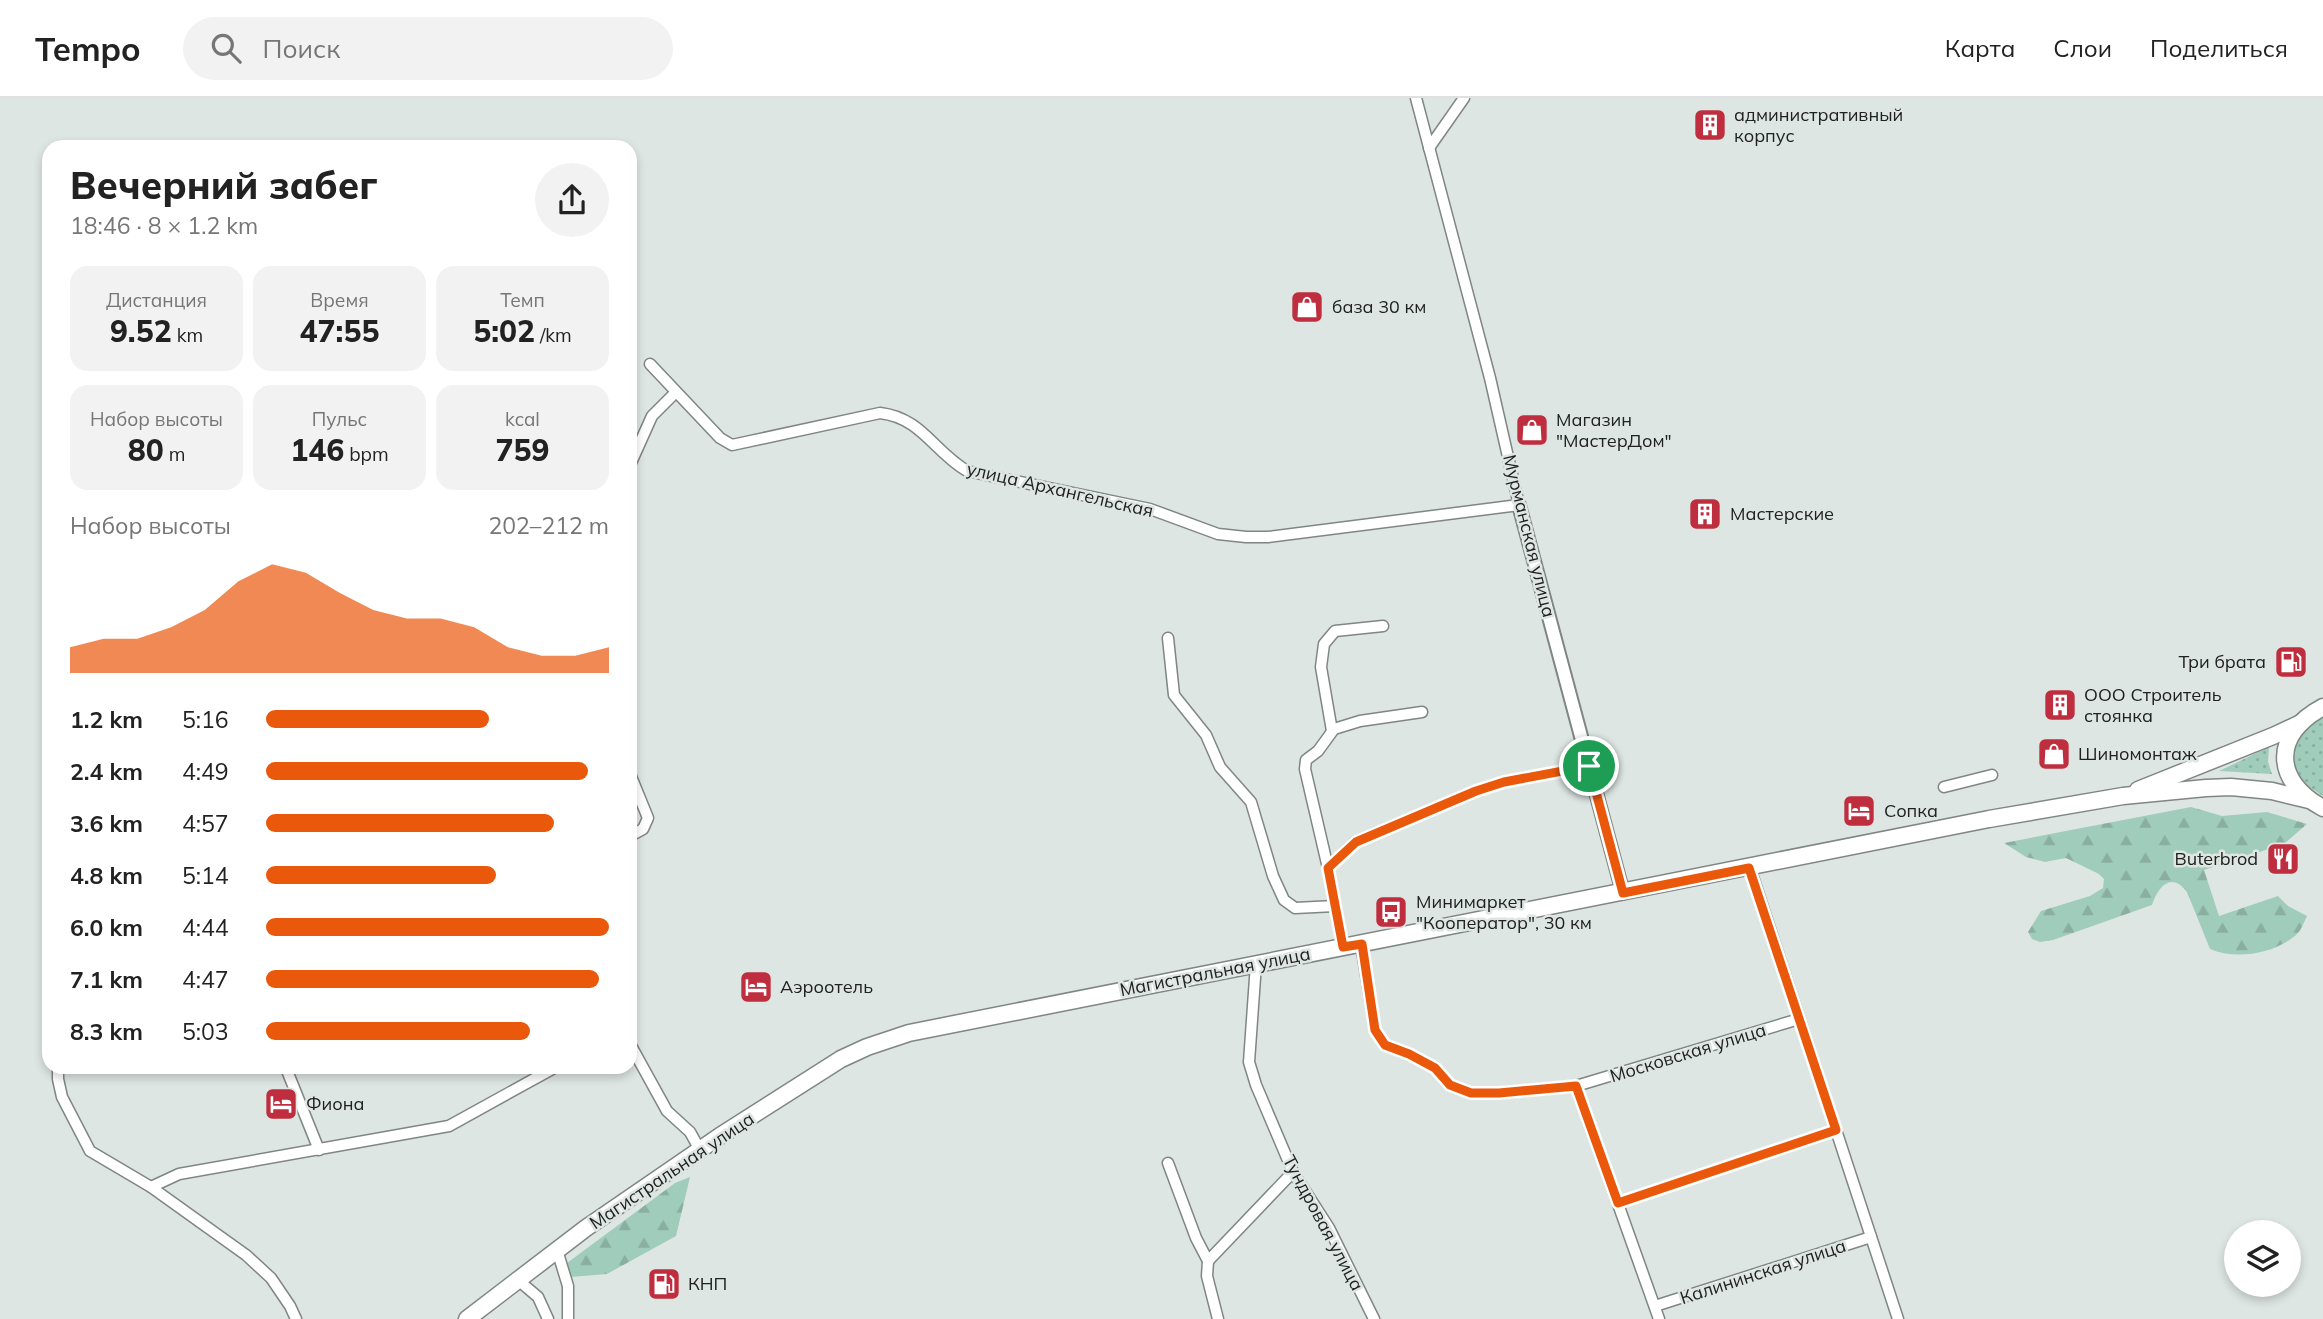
<!DOCTYPE html>
<html lang="ru">
<head>
<meta charset="utf-8">
<style>
  :root { --surface:#fff; --page:#f2f2f2; --text:#222; --muted:#767676; --line:#e0e0e0; --accent:#ea580c }
  body { margin:0; font-family:Mulish,sans-serif; background:var(--page); color:var(--text); height:100vh; display:flex; flex-direction:column; font-size:26px; white-space:nowrap }
  * { box-sizing:border-box; margin:0 }
  p { font-size:23px; color:var(--muted) }
  .icon { flex:none; width:38px; height:38px; fill:none; stroke:currentColor; stroke-width:2; stroke-linecap:round; stroke-linejoin:round }
  .map { position:relative; flex:1; overflow:hidden }
  .drawer { position:absolute; left:42px; top:42px; width:595px; height:934px; display:flex; flex-direction:column; background:var(--surface); border-radius:21px; box-shadow:0 4px 10px #0003 }
  .drawer>* { flex:none }
  .controls { position:absolute; left:2224px; top:1122px; display:grid; gap:14px }
  .controls a { display:grid; place-items:center; width:77px; height:77px; border-radius:50%; background:var(--surface); box-shadow:0 4px 10px #0003; font-size:35px }
  .pin { position:absolute; display:grid; place-items:center; width:60px; height:60px; color:#fff; margin:-30px; border:4px solid #fff; border-radius:50%; box-shadow:0 2px 7px #0007 }
  .round { display:grid; place-items:center; flex:none; width:74px; height:74px; border-radius:37px; background:var(--page) }
  .headline { display:flex; align-items:center; justify-content:space-between; height:119px; padding:0 28px }
  h1 { font-size:38px; font-weight:800; line-height:52px }
  .figures { display:grid; grid-template-columns:repeat(3,1fr); gap:10px; height:119px; padding:7px 28px }
  .figures div { display:grid; align-content:center; border-radius:18px; background:var(--page); text-align:center }
  .figures b { font-size:30px; font-weight:800 }
  .figures small { font-size:19px; font-weight:400 }
  .figures p { font-size:19px }
  .chart { height:196px; padding:14px 28px }
  .chart p { display:flex; justify-content:space-between }
  .chart svg { width:100%; height:126px; margin-top:7px; fill:var(--accent); opacity:.7 }
  ul { padding:0 28px; list-style:none; font-size:23px }
  li { display:grid; grid-template-columns:112px 84px 1fr; align-items:center; height:52px }
  li i { height:18px; border-radius:9px; background:var(--accent) }
  header { display:flex; align-items:center; gap:42px; box-sizing:border-box; height:98px; padding:0 35px; background:var(--surface); border-bottom:2px solid var(--line) }
  header strong { font-size:33px }
  nav { display:flex; gap:38px; margin-inline-start:auto; font-size:24px }
  .search { width:490px; height:63px; background:var(--page); display:flex; align-items:center; gap:18px; box-sizing:border-box; padding:0 24px; border-radius:38px; color:var(--muted); font-size:26px }
  .map>svg:first-child { display:block }
  .grass { fill:url(#grass-dots) }
  .forest { fill:url(#forest-firs) }
  .lines { fill:none; stroke-linecap:round; stroke-linejoin:round }
  .minor-casing { stroke:#7f8683; stroke-width:13 }
  .tertiary-casing { stroke:#7f8683; stroke-width:16 }
  .primary-casing { stroke:#7f8683; stroke-width:19 }
  .minor { stroke:#fff; stroke-width:10 }
  .tertiary { stroke:#fff; stroke-width:12 }
  .primary { stroke:#fff; stroke-width:16 }
  .route-casing { stroke:#fff; stroke-width:14 }
  .route { stroke:#ea580c; stroke-width:9 }
  .labels { text-anchor:middle; stroke-width:5; stroke-linejoin:round; paint-order:stroke }
  .poi-label { font-size:18px; fill:#202221; stroke:#dee6e3; text-anchor:start }
  .street-label { font-size:18px; fill:#202221; stroke:#dee6e3 }
</style>
</head>
<body>
<header>
<strong>Tempo</strong>
<div class="search"><svg class="icon" aria-label="search" viewBox="0 0 24 24"><circle cx="10" cy="10" r="6"/><path d="M15 15l6 6"/></svg>Поиск</div>
<nav><a>Карта</a><a>Слои</a><a>Поделиться</a></nav>
</header>
<div class="map">
<svg width="2323" height="1221" viewBox="0 0 2323 1221">
  <defs>
    <pattern id="grass-dots" width="8" height="8" patternUnits="userSpaceOnUse" patternTransform="scale(1.75)"><rect width="8" height="8" fill="#a0ccbb"/><path d="M2 2h.1M6 6h.1" fill="none" stroke="#8aafa0" stroke-width="1.8" stroke-linecap="round"/></pattern>
    <pattern id="forest-firs" width="22" height="20" patternUnits="userSpaceOnUse" patternTransform="scale(1.75)"><rect width="22" height="20" fill="#a0ccbb"/><path d="M5 1l3.5 6h-7zM16 11l3.5 6h-7z" fill="#8aafa0"/></pattern>
  </defs>
  <rect width="100%" height="100%" fill="#dee6e3"/>
  <g class="grass">
    <path d="M2323,615V698L2298,682L2292,664L2295,644L2300,633Z"/>
    <path d="M2269,649L2268,664L2272,676L2219,673Z"/>
  </g>
  <g class="forest">
    <path d="M2191,709L2222,718L2267,714L2307,726L2284,746L2204,772L2219,818L2278,798L2288,808L2307,818C2304,824 2301,833 2296,837C2274,856 2236,862 2210,851L2187,794C2171,773 2158,789 2152,807L2053,842L2040,844L2032,841L2028,834L2041,813L2090,798L2103,790L2104,781L2099,776L2066,760L2045,764L2026,759L2004,745Z"/>
    <path d="M690,1079L676,1138L607,1176L571,1179L567,1165L675,1085Z"/>
  </g>
  <g class="lines">
    <defs>
      <g id="minor">
        <path d="M1429,50L1464,0"/>
        <path d="M650,266L720,340L732,347L880,315C922,320 933,353 967,373L1150,411L1218,436L1246,439H1268L1519,407L1490,280L1416,0"/>
        <path d="M630,367L652,318L675,295"/>
        <path d="M1168,540L1174,597L1206,637L1220,669L1251,704L1273,778L1284,802L1295,810L1335,808"/>
        <path d="M1332,633L1321,569L1324,546L1335,533L1383,528"/>
        <path d="M630,676L648,720L643,731L630,738"/>
        <path d="M1944,689L1992,677"/>
        <path d="M1328,770L1305,671L1306,662L1318,653L1334,631L1360,623L1422,614"/>
        <path d="M1750,770L1898,1221"/>
        <path d="M1361,846L1375,932L1385,947L1409,956L1435,970L1450,987L1471,995H1499L1576,988L1799,921"/>
        <path d="M1343,849L1328,770L1355,744L1476,693L1504,684L1589,668"/>
        <path d="M1256,866L1249,964L1256,987L1293,1074L1329,1130L1374,1221"/>
        <path d="M630,946L667,1013L690,1034L700,1052"/>
        <path d="M58,970V981L62,999L90,1053L151,1089L246,1157L271,1180L290,1208L296,1221"/>
        <path d="M286,970L319,1052"/>
        <path d="M1576,988L1659,1221"/>
        <path d="M1168,1065L1196,1140L1208,1163L1207,1178L1218,1221"/>
        <path d="M151,1089L179,1076L449,1028L554,970"/>
        <path d="M1618,1105L1836,1032"/>
        <path d="M557,1152L568,1188V1221"/>
        <path d="M1208,1163L1293,1074"/>
        <path d="M518,1182L538,1199L548,1221"/>
        <path d="M1655,1208L1871,1139"/>
      </g>
      <path id="tertiary" d="M1519,407L1623,795"/>
      <g id="primary">
        <path d="M2323,609C2272,636 2273,683 2323,710"/>
        <path d="M2138,692L2273,638L2301,625"/>
        <path d="M467,1221L586,1130L720,1038L841,961L867,949L909,935L1989,721L2123,698L2206,690L2231,689L2272,693L2309,702"/>
      </g>
    </defs>
    <use href="#minor" class="minor-casing"/>
    <use href="#tertiary" class="tertiary-casing"/>
    <use href="#primary" class="primary-casing"/>
    <use href="#minor" class="minor"/>
    <use href="#tertiary" class="tertiary"/>
    <use href="#primary" class="primary"/>
  </g>
  <g class="lines">
    <defs>
      <path id="route" d="M1589,668L1623,795L1749,770L1836,1032L1618,1105L1576,988L1499,995H1471L1450,987L1435,970L1409,956L1385,947L1375,932L1362,846L1343,849L1328,770L1356,744L1476,693L1504,684Z"/>
    </defs>
    <use href="#route" class="route-casing"/>
    <use href="#route" class="route"/>
  </g>
  <defs>
    <symbol id="building-square" viewBox="-11 -11 22 22"><rect x="-9" y="-9" width="18" height="18" rx="4" fill="#be2e3e" stroke="#dee6e3"/><path d="M-4-6H4V6H1V3H-1V6H-4ZM-2.5-4.3h1.7v1.8h-1.7ZM.8-4.3h1.7v1.8H.8ZM-2.5-1h1.7V.8h-1.7ZM.8-1h1.7V.8H.8Z" fill="#fff"/></symbol>
    <symbol id="shop-square" viewBox="-11 -11 22 22"><rect x="-9" y="-9" width="18" height="18" rx="4" fill="#be2e3e" stroke="#dee6e3"/><path d="M-5-2.5h2.3a2.7 3.5 0 0 1 5.4 0H5L5.5 6h-11ZM-1.5-2.5h3a1.5 2.3 0 0 0-3 0Z" fill="#fff"/></symbol>
    <symbol id="fuel-square" viewBox="-11 -11 22 22"><rect x="-9" y="-9" width="18" height="18" rx="4" fill="#be2e3e" stroke="#dee6e3"/><path d="M-5.5-6h7V0h2V4h1.3V-2.5L3-4.5l.8-.8L6-3V5H2.5V1h-1V6h-7ZM-4.2-4.7v3.2H.2V-4.7Z" fill="#fff"/></symbol>
    <symbol id="hotel-square" viewBox="-11 -11 22 22"><rect x="-9" y="-9" width="18" height="18" rx="4" fill="#be2e3e" stroke="#dee6e3"/><path d="M-6-4.5h1.5V1H6V5H4.5V3h-9V5H-6ZM-4 0a1.8 1.8 0 1 1 3.6 0ZM.5 0V-2.5h3Q6-2.5 6 0Z" fill="#fff"/></symbol>
    <symbol id="restaurant-square" viewBox="-11 -11 22 22"><rect x="-9" y="-9" width="18" height="18" rx="4" fill="#be2e3e" stroke="#dee6e3"/><path d="M-5-6h1v4h1v-4h1v4h1v-4h1v5L-1.5 .5V6h-2V.5L-5-1ZM5-6V6H3V1.5H1.5Q1.5-4 5-6Z" fill="#fff"/></symbol>
    <symbol id="bus-square" viewBox="-11 -11 22 22"><rect x="-9" y="-9" width="18" height="18" rx="4" fill="#be2e3e" stroke="#dee6e3"/><path d="M-5-6H5V4H4V6H2V4H-2V6H-4V4H-5ZM-3.5-4V0h7V-4ZM-3.5 1.2v1.5H-2V1.2ZM2 1.2v1.5H3.5V1.2Z" fill="#fff"/></symbol>
  </defs>
  <g fill-rule="evenodd">
    <use href="#building-square" x="1691" y="8" width="38" height="38"/>
    <use href="#shop-square" x="1288" y="190" width="38" height="38"/>
    <use href="#shop-square" x="1513" y="313" width="38" height="38"/>
    <use href="#building-square" x="1686" y="397" width="38" height="38"/>
    <use href="#fuel-square" x="2272" y="545" width="38" height="38"/>
    <use href="#building-square" x="2041" y="588" width="38" height="38"/>
    <use href="#shop-square" x="2035" y="637" width="38" height="38"/>
    <use href="#hotel-square" x="1840" y="694" width="38" height="38"/>
    <use href="#restaurant-square" x="2264" y="742" width="38" height="38"/>
    <use href="#bus-square" x="1372" y="795" width="38" height="38"/>
    <use href="#hotel-square" x="737" y="870" width="38" height="38"/>
    <use href="#hotel-square" x="262" y="987" width="38" height="38"/>
    <use href="#fuel-square" x="645" y="1167" width="38" height="38"/>
  </g>
  <g class="labels">
    <g class="poi-label">
      <text x="1734" y="23">административный<tspan x="1734" dy="21">корпус</tspan></text>
      <text x="1332" y="215">база 30 км</text>
      <text x="1556" y="328">Магазин<tspan x="1556" dy="21">"МастерДом"</tspan></text>
      <text x="1730" y="422">Мастерские</text>
      <text x="2266" y="570" text-anchor="end">Три брата</text>
      <text x="2084" y="603">ООО Строитель<tspan x="2084" dy="21">стоянка</tspan></text>
      <text x="2078" y="662">Шиномонтаж</text>
      <text x="1884" y="719">Сопка</text>
      <text x="2258" y="767" text-anchor="end">Buterbrod</text>
      <text x="1416" y="810">Минимаркет<tspan x="1416" dy="21">"Кооператор", 30 км</tspan></text>
      <text x="780" y="895">Аэроотель</text>
      <text x="306" y="1012">Фиона</text>
      <text x="688" y="1192">КНП</text>
    </g>
    <g class="street-label">
      <text transform="translate(1060 392) rotate(13)" y="6">улица Архангельская</text>
      <text transform="translate(1529 438) rotate(76)" y="6">Мурманская улица</text>
      <text transform="translate(1215 874) rotate(-11)" y="6">Магистральная улица</text>
      <text transform="translate(1688 955) rotate(-17)" y="6">Московская улица</text>
      <text transform="translate(672 1073) rotate(-34)" y="6">Магистральная улица</text>
      <text transform="translate(1323 1125) rotate(62)" y="6">Тундровая улица</text>
      <text transform="translate(1763 1174) rotate(-18)" y="6">Калининская улица</text>
    </g>
  </g>
</svg>
<div class="controls">
<a><svg class="icon" aria-label="layers" viewBox="0 0 24 24"><path d="M12 4l9 5-9 5-9-5zM3 14l9 5 9-5"/></svg></a>
</div>
<div class="pin" style="left:1589px;top:668px;background:#1e9e55"><svg class="icon" aria-label="arrive" viewBox="0 0 24 24"><path d="M6 21V4h12l-3 4 3 4H6"/></svg></div>
<section class="drawer">
<div class="headline"><div><h1>Вечерний забег</h1><p>18:46 · 8 × 1.2 km</p></div><a class="round"><svg class="icon" aria-label="share" viewBox="0 0 24 24"><path d="M12 15V3M7 8l5-5 5 5M5 13v7h14v-7"/></svg></a></div>
<div class="figures">
<div><p>Дистанция</p><b>9.52<small> km</small></b></div>
<div><p>Время</p><b>47:55</b></div>
<div><p>Темп</p><b>5:02<small> /km</small></b></div>
</div>
<div class="figures">
<div><p>Набор высоты</p><b>80<small> m</small></b></div>
<div><p>Пульс</p><b>146<small> bpm</small></b></div>
<div><p>kcal</p><b>759</b></div>
</div>
<div class="chart"><p><span>Набор высоты</span>202–212 m</p>
<svg viewBox="0 0 160 44" preserveAspectRatio="none"><path d="M0 44V35L10 32L20 32L30 28L40 22L50 12L60 6L70 9L80 16L90 22L100 25L110 25L120 28L130 35L140 38L150 38L160 35V44z"/></svg>
</div>
<ul>
<li><b>1.2 km</b>5:16<i style="width:65%"></i></li>
<li><b>2.4 km</b>4:49<i style="width:94%"></i></li>
<li><b>3.6 km</b>4:57<i style="width:84%"></i></li>
<li><b>4.8 km</b>5:14<i style="width:67%"></i></li>
<li><b>6.0 km</b>4:44<i style="width:100%"></i></li>
<li><b>7.1 km</b>4:47<i style="width:97%"></i></li>
<li><b>8.3 km</b>5:03<i style="width:77%"></i></li>
</ul>
</section>
</div>
</body>
</html>
